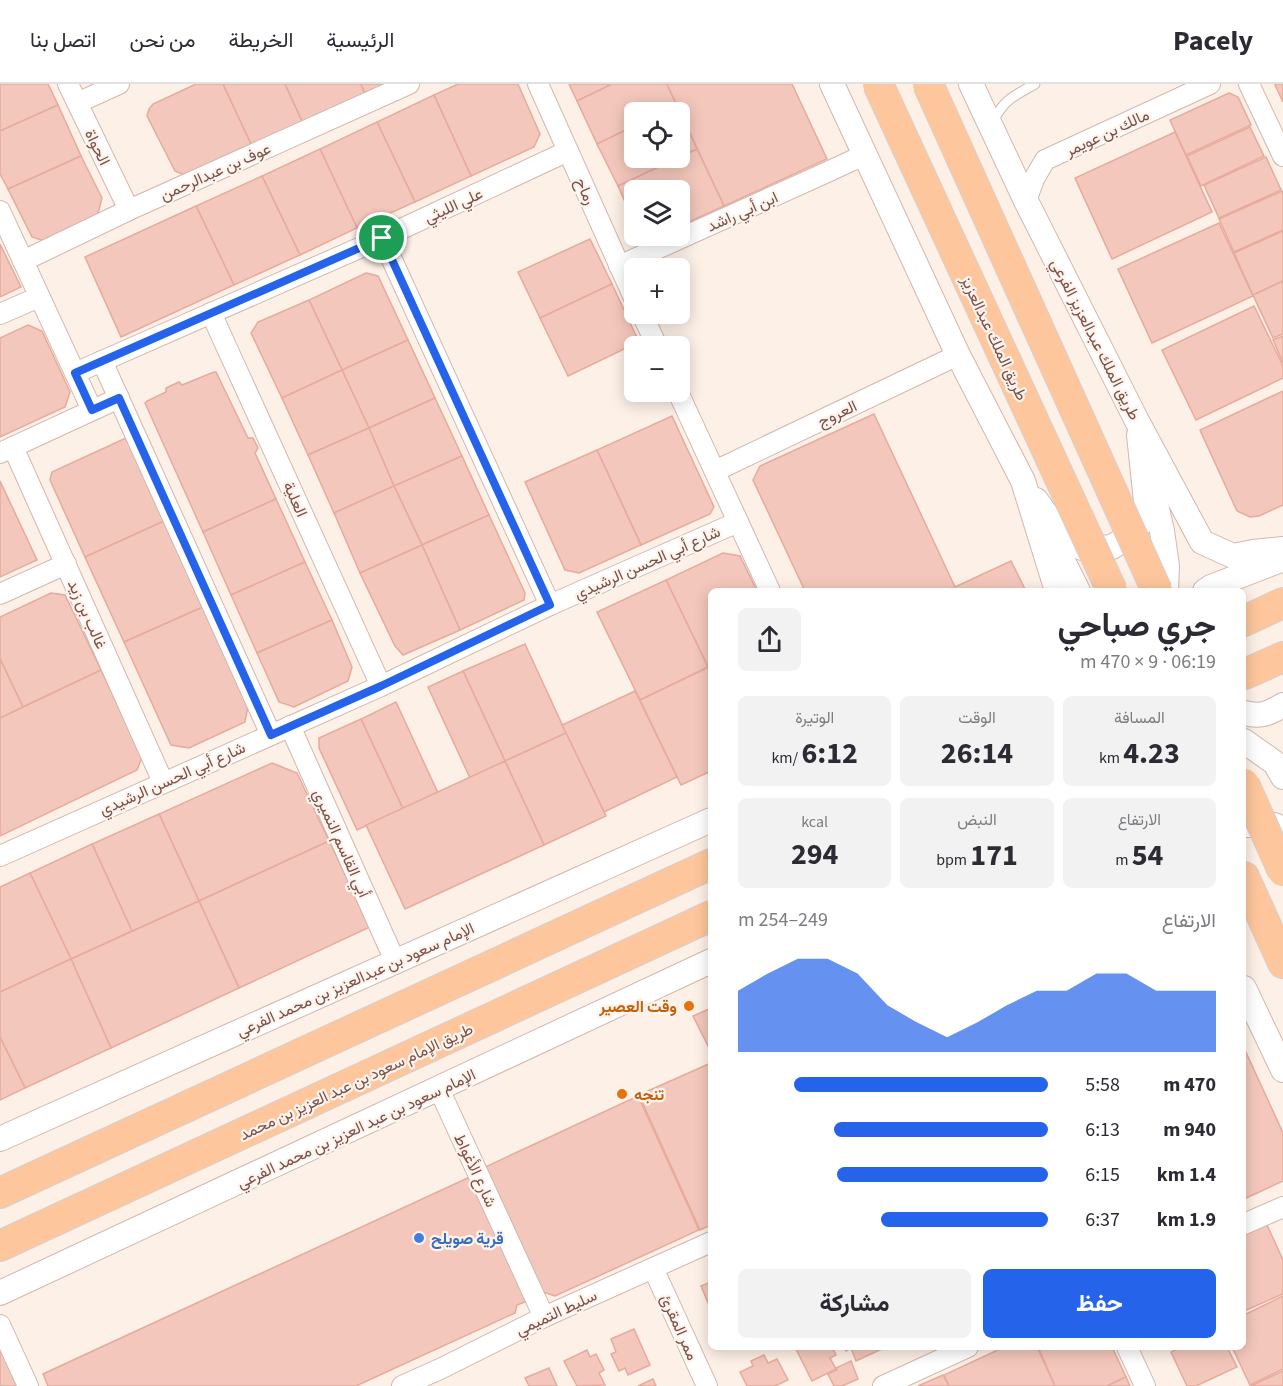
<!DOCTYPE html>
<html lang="ar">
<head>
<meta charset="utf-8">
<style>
  :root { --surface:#fff; --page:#f2f2f3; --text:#2b2b33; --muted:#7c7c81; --line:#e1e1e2; --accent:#2563eb }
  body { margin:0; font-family:"Source Sans 3",Vazirmatn,sans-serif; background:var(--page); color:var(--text); direction:rtl; height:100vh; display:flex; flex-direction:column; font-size:22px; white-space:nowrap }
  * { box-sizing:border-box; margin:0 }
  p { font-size:20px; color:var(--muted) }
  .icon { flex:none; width:33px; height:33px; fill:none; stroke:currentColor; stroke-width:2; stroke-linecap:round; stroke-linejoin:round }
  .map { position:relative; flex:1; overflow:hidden; direction:ltr }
  .drawer { position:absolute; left:708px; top:504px; width:538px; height:762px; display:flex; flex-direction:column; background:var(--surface); border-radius:9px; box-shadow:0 3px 15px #0003; direction:rtl }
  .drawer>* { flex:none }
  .buttons { position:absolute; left:624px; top:18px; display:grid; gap:12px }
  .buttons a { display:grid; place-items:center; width:66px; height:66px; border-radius:9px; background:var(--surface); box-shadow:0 3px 15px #0003; font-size:30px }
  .pin { position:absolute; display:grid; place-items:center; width:51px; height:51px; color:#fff; margin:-26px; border:3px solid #fff; border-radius:50%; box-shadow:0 2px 6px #0007 }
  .round { display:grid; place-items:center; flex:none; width:63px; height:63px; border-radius:9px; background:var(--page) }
  .headline { display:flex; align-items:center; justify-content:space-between; height:102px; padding:0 30px }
  h1 { font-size:33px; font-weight:700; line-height:45px }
  .stats { display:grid; grid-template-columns:repeat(3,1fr); gap:9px; height:102px; padding:6px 30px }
  .stats div { display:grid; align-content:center; border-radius:9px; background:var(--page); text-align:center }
  .stats b { font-size:30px; font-weight:700 }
  .stats small { font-size:16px; font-weight:400 }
  .stats p { font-size:16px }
  .chart { height:168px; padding:12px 30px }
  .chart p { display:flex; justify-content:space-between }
  .chart svg { width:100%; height:108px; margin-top:6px; fill:var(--accent); opacity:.7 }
  .action { display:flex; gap:12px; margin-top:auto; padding:12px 30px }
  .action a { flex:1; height:69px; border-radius:9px; background:var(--accent); color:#fff; font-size:24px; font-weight:700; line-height:69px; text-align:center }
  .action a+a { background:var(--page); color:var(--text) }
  ul { padding:0 30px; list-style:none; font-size:20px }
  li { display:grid; grid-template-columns:96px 72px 1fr; align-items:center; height:45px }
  li i { height:15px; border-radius:8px; background:var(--accent) }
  header { display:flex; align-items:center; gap:36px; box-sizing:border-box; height:84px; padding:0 30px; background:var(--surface); border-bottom:2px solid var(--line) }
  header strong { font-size:28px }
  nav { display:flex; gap:33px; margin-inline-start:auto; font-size:21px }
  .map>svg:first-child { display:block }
  .building { fill:#f4c7bc; stroke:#e7aa9c; stroke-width:1.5 }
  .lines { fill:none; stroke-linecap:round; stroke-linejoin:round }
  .service-casing { stroke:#d2b7ae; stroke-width:11 }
  .minor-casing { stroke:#d2b7ae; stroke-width:22 }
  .tertiary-casing { stroke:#d2b7ae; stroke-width:26 }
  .primary-casing { stroke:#d9cecc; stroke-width:32 }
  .service { stroke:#fff; stroke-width:9 }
  .minor { stroke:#fff; stroke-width:20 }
  .tertiary { stroke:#fff; stroke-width:24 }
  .primary { stroke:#fec69c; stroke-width:30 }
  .primary-bridge-casing { stroke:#d9cecc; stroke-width:32; stroke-linecap:butt }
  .primary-bridge { stroke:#fec69c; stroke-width:30 }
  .route-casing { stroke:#fff; stroke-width:12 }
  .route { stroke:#2563eb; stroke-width:8 }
  .food-dot { fill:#e8710a; stroke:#fff4ed; stroke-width:2 }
  .shop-dot { fill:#3f7fe0; stroke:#fff4ed; stroke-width:2 }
  .labels { text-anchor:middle; stroke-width:4.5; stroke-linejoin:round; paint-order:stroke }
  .street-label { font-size:16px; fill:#785149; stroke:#fff4ed }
  .food-label { font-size:16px; font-weight:bold; fill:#c56008; stroke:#fff4ed; text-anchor:end }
  .shop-label { font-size:16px; font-weight:bold; fill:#366cbe; stroke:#fff4ed; text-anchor:start }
</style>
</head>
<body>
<header>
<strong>Pacely</strong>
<nav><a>الرئيسية</a><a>الخريطة</a><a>من نحن</a><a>اتصل بنا</a></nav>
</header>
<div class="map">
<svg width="1283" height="1302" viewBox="0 0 1283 1302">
  <rect width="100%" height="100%" fill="#fdf0e6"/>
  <g class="building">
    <path d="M0,0H48L58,21L0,47Z"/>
    <path d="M196,0H223L252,62L186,92L175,87L147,32L149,25L153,20Z"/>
    <path d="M223,0H285L303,39L252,62Z"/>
    <path d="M285,0H361L365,10L303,39Z"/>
    <path d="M361,0H386L365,10Z"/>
    <path d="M458,0H518L540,50L534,63L471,92L434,11Z"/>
    <path d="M569,0H612L577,17Z"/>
    <path d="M612,0H667L677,22L664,28H634V42L597,60L577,17Z"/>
    <path d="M667,0H792L827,75L724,122Z"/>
    <path d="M1276,0H1283V18L1275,1Z"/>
    <path d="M1229,9L1238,13L1251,41L1186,71L1170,36Z"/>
    <path d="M434,11L471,92L415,118L377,38Z"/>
    <path d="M58,21L81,72L8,105L0,90V47Z"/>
    <path d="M677,22L697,65L618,102L597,60L634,42V74H680V28H664Z"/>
    <path d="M377,38L415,118L357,144L320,65Z"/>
    <path d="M1250,43L1264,72L1201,102L1187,72Z"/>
    <path d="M1175,48L1212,128L1112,175L1075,94Z"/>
    <path d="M320,65L357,144L300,171L262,92Z"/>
    <path d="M697,65L724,122L680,142V106H634V138L618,102Z"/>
    <path d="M81,72L102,114L97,133L44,157L32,153L8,105Z"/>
    <path d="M1266,73L1281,106L1219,134L1204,101Z"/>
    <path d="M262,92L300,171L234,201L196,122Z"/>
    <path d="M1282,107L1283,110V146L1234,168L1219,135Z"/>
    <path d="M196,122L234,201L121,253L85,173Z"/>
    <path d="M1219,139L1253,212L1152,259L1118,185Z"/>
    <path d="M1283,147V197L1253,211L1234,169Z"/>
    <path d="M590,155L612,200L540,234L518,188Z"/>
    <path d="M0,160L21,203L0,213Z"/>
    <path d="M366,189L378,192L408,256L342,286L309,216Z"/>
    <path d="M1283,197V250L1273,254L1253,211Z"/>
    <path d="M612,200L639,258L568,292L540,234Z"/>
    <path d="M309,216L342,286L282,314L251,249L258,238Z"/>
    <path d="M1254,222L1283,282V294L1196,336L1162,266Z"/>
    <path d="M28,241L42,247L70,308L65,323L0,353V254Z"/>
    <path d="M1283,252V279L1273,256Z"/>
    <path d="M408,256L435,314L369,344L342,286Z"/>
    <path d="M342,286L369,344L308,371L282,314Z"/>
    <path d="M214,288H216L248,354H253L258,364L255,369L276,415L203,448L145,319L147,317L166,308V304L179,298L182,301Z"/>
    <path d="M1283,307V421L1259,432L1250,433L1237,427L1200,346Z"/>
    <path d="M435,314L462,372L394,402L369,344Z"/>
    <path d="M874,330L955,503L1011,477L1026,507H805L753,396L760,382Z"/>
    <path d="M672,332L714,423L710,430L641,461L597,366Z"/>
    <path d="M369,344L394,402L334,429L308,371Z"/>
    <path d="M126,354L164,437L85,473L50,396L52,388Z"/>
    <path d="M597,366L641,461L579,489L565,486L525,398Z"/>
    <path d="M462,372L489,431L422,461L394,402Z"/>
    <path d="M0,397L37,476L0,493Z"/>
    <path d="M394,402L422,461L360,489L334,429Z"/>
    <path d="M276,415L305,478L231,511L203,448Z"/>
    <path d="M489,431L525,509L524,516L460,546L422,461Z"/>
    <path d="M164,437L203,523L124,558L85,473Z"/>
    <path d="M422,461L460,546L403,571L395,562L360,489Z"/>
    <path d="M723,469L740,472L757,507H711V582L708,583L666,496Z"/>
    <path d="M305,478L332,536L257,569L231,511Z"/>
    <path d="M666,496L708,583L640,616L597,528Z"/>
    <path d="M51,509L65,511L101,586L23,623L0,575V533Z"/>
    <path d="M203,523L248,622L245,638L189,664L171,661L124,558Z"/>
    <path d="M332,536L352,583L348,597L294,623L279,618L257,569Z"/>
    <path d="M525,560L566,649L505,677L463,587Z"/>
    <path d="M0,575L23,623L0,634Z"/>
    <path d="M711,582V687L681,701L640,616Z"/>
    <path d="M101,586L142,673L137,686L0,752V634Z"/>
    <path d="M463,587L505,677L470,694L428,603Z"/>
    <path d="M635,607L677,693L604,728L562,641Z"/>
    <path d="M396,618L438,709L403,725L361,635Z"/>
    <path d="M361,635L403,725L357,746L319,664V654Z"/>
    <path d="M566,649L606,732L544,761L505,677Z"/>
    <path d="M505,677L544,761L405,825L366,741Z"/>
    <path d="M272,679L297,689L329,757L199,817L159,730Z"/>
    <path d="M159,730L199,817L132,847L92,760Z"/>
    <path d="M329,757L370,843L239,904L199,817Z"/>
    <path d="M92,760L132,847L71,875L30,789Z"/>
    <path d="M30,789L71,875L0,908V803Z"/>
    <path d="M199,817L239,904L111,964L71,875Z"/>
    <path d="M71,875L111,964L25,1004L0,953V908Z"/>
    <path d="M711,924V968L693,932Z"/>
    <path d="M0,953L25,1004L0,1016Z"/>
    <path d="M1244,964L1283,1049V1097L1244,1115Z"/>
    <path d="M711,979V1141L700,1146L639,1011Z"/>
    <path d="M638,1012L699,1146L555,1212L540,1207L483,1084Z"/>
    <path d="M472,1092L530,1216L517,1221L515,1229L356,1302H48L43,1290Z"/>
    <path d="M1267,1141L1283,1176V1210L1244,1227V1151Z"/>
    <path d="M711,1198V1226L701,1202Z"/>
    <path d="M1283,1212V1285L1250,1301L1232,1263H1244V1231Z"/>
    <path d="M634,1245L650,1281L628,1291L625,1284L619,1287L611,1270L616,1268L611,1255Z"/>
    <path d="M0,1263L18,1302H0Z"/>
    <path d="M795,1263H832L836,1271L830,1274L836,1285L812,1297Z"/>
    <path d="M844,1263H881L882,1265L856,1277L851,1264L846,1267Z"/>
    <path d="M1004,1263H1037L1055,1302H949L944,1291Z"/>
    <path d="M1038,1263H1112L1126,1293L1107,1302H1055Z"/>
    <path d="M1181,1263H1227L1237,1283L1196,1302H1187L1171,1268Z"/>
    <path d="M587,1266L590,1273L596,1270L604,1286L599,1289L605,1301L577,1302L564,1277Z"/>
    <path d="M764,1271L768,1279L777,1275L788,1296L775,1302H747L740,1288L753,1282L751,1277Z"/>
    <path d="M851,1277L858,1295L842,1302H834L828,1290L837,1286L836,1284Z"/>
    <path d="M549,1284L557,1302H529L525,1294Z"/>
    <path d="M1283,1287V1302H1251Z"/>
    <path d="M943,1291L949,1302H918Z"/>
    <path d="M1126,1293L1130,1302H1107Z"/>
    <path d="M653,1295L656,1302H638Z"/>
  </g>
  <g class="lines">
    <defs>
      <path id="service" d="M993,38C1003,16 1014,12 1035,0"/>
      <g id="minor">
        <path d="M68,0L129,126"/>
        <path d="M538,0L634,214"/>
        <path d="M1249,0L1283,72"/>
        <path d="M77,19L119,0"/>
        <path d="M1026,117L1034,95L1045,76L1210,0"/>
        <path d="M0,127L92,326"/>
        <path d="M382,154L550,521"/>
        <path d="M23,177L129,126L409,0"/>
        <path d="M619,182L823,90L864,71"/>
        <path d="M211,229L381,602"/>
        <path d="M0,230L39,213"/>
        <path d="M642,230L657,262"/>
        <path d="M102,277L271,651"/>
        <path d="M75,289L382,154L568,67"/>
        <path d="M678,308L770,507"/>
        <path d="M13,363L163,698"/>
        <path d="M0,369L119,314"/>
        <path d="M715,387L958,271"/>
        <path d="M0,510L66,480"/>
        <path d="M290,642L395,877"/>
        <path d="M0,772L381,602L550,521L738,438"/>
        <path d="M439,1005L544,1233"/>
        <path d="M1244,1140L1283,1123"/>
        <path d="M653,1184L707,1302"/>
        <path d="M0,1241L28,1302"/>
        <path d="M1127,1263L1145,1302"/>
        <path d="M402,1302L440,1285L544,1233L711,1158"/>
        <path d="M883,1302L968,1263"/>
      </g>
      <g id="tertiary">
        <path d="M832,0L958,271L1023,397L1057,507"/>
        <path d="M971,0L1026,117L1137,337L1202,458L1233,472L1253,468L1283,465"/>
        <path d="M1153,407L1162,447L1167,482L1166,507"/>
        <path d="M1036,416L1065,457L1085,465L1112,463L1127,453L1140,440L1147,427L1139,351"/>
        <path d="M1055,461L1078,507"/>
        <path d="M1205,507L1211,503L1283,475"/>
        <path d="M1244,629C1262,633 1268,630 1283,621"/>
        <path d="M1244,657L1275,679L1283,693"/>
        <path d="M1244,741H1274L1283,745"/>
        <path d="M1244,904L1283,986"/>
        <path d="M0,1055L711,736"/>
        <path d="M0,1209L711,877"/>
      </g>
      <g id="primary">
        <path d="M1244,537L1283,519"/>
        <path d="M1245,590L1283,573"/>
        <path d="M1244,793L1283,879"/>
        <path d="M0,1109L711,780"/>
        <path d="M0,1162L711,832"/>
      </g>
    </defs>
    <use href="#service" class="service-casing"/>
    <use href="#minor" class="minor-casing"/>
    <use href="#tertiary" class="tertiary-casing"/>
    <use href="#primary" class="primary-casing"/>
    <use href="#service" class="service"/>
    <use href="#minor" class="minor"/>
    <use href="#tertiary" class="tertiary"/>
    <use href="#primary" class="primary"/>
    <defs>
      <g id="primary-bridge">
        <path d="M878,0L1112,507"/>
        <path d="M928,0L1157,507"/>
        <path d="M1244,700L1283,787"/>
      </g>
    </defs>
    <use href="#primary-bridge" class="primary-bridge-casing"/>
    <use href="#primary-bridge" class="primary-bridge"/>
  </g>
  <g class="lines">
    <defs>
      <path id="route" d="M382,154L550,521L381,602L271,651L119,314L92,326L75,289Z"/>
    </defs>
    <use href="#route" class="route-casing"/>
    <use href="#route" class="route"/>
  </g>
  <g class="food-dot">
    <circle cx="689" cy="922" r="6"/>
    <circle cx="622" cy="1010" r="6"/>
  </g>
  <circle class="shop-dot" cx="419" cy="1154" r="6"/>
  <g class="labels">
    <g class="street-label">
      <text transform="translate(1107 48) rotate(-25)" y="6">مالك بن عويمر</text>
      <text transform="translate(98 63) rotate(64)" y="6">الحواة</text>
      <text transform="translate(215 87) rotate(-24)" y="6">عوف بن عبدالرحمن</text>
      <text transform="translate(586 107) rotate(66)" y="6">رماح</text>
      <text transform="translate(453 121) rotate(-25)" y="6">علي الليثي</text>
      <text transform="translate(742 127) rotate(-24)" y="6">ابن أبي راشد</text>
      <text transform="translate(995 254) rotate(65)" y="6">طريق الملك عبدالعزيز</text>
      <text transform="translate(1096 255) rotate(63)" y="6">طريق الملك عبدالعزيز الفرعي</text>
      <text transform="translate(837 329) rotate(-25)" y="6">العروج</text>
      <text transform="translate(296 415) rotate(66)" y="6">العلية</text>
      <text transform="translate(647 478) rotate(-24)" y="6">شارع أبي الحسن الرشيدي</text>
      <text transform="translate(88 530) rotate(66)" y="6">غالب بن زيد</text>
      <text transform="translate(172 694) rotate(-24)" y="6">شارع أبي الحسن الرشيدي</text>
      <text transform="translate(342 759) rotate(66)" y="6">أبي القاسم النميري</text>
      <text transform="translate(355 895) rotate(-24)" y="6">الإمام سعود بن عبدالعزيز بن محمد الفرعي</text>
      <text transform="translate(356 997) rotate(-25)" y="6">طريق الإمام سعود بن عبد العزيز بن محمد</text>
      <text transform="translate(356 1044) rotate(-25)" y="6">الإمام سعود بن عبد العزيز بن محمد الفرعي</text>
      <text transform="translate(476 1086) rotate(65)" y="6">شارع الأغواط</text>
      <text transform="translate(556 1228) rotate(-25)" y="6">سليط التميمي</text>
      <text transform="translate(680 1243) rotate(66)" y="6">ممر المقرئ</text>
    </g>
    <g class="food-label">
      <text x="677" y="928">وقت العصير</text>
      <text x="634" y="1016" text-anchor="start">تنجه</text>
    </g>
    <g class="shop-label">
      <text x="431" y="1160">قرية صويلح</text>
    </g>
  </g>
</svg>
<div class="buttons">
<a><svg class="icon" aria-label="locate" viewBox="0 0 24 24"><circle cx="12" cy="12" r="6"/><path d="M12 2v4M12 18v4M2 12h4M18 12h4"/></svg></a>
<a><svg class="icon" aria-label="layers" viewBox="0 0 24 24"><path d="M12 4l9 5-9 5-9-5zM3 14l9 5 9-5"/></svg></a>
<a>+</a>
<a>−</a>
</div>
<div class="pin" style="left:382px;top:154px;background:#1e9e55"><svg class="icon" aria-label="arrive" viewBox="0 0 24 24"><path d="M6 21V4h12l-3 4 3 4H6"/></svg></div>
<section class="drawer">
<div class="headline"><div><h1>جري صباحي</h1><p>06:19 · 9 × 470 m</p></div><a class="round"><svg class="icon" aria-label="share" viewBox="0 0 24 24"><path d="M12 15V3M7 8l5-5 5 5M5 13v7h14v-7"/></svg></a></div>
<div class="stats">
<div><p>المسافة</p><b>4.23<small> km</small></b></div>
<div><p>الوقت</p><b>26:14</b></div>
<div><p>الوتيرة</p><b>6:12<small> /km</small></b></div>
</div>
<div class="stats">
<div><p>الارتفاع</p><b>54<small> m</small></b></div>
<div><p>النبض</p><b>171<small> bpm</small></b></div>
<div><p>kcal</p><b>294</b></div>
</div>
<div class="chart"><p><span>الارتفاع</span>249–254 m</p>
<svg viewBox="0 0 160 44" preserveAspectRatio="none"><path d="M0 44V19L10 12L20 6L30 6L40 12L50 25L60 32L70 38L80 32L90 25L100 19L110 19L120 12L130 12L140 19L150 19L160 19V44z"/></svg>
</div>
<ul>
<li><b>470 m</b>5:58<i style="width:82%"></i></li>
<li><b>940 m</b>6:13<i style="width:69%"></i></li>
<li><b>1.4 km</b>6:15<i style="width:68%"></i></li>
<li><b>1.9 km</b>6:37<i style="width:54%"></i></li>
</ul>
<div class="action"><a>حفظ</a><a>مشاركة</a></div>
</section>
</div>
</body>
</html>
